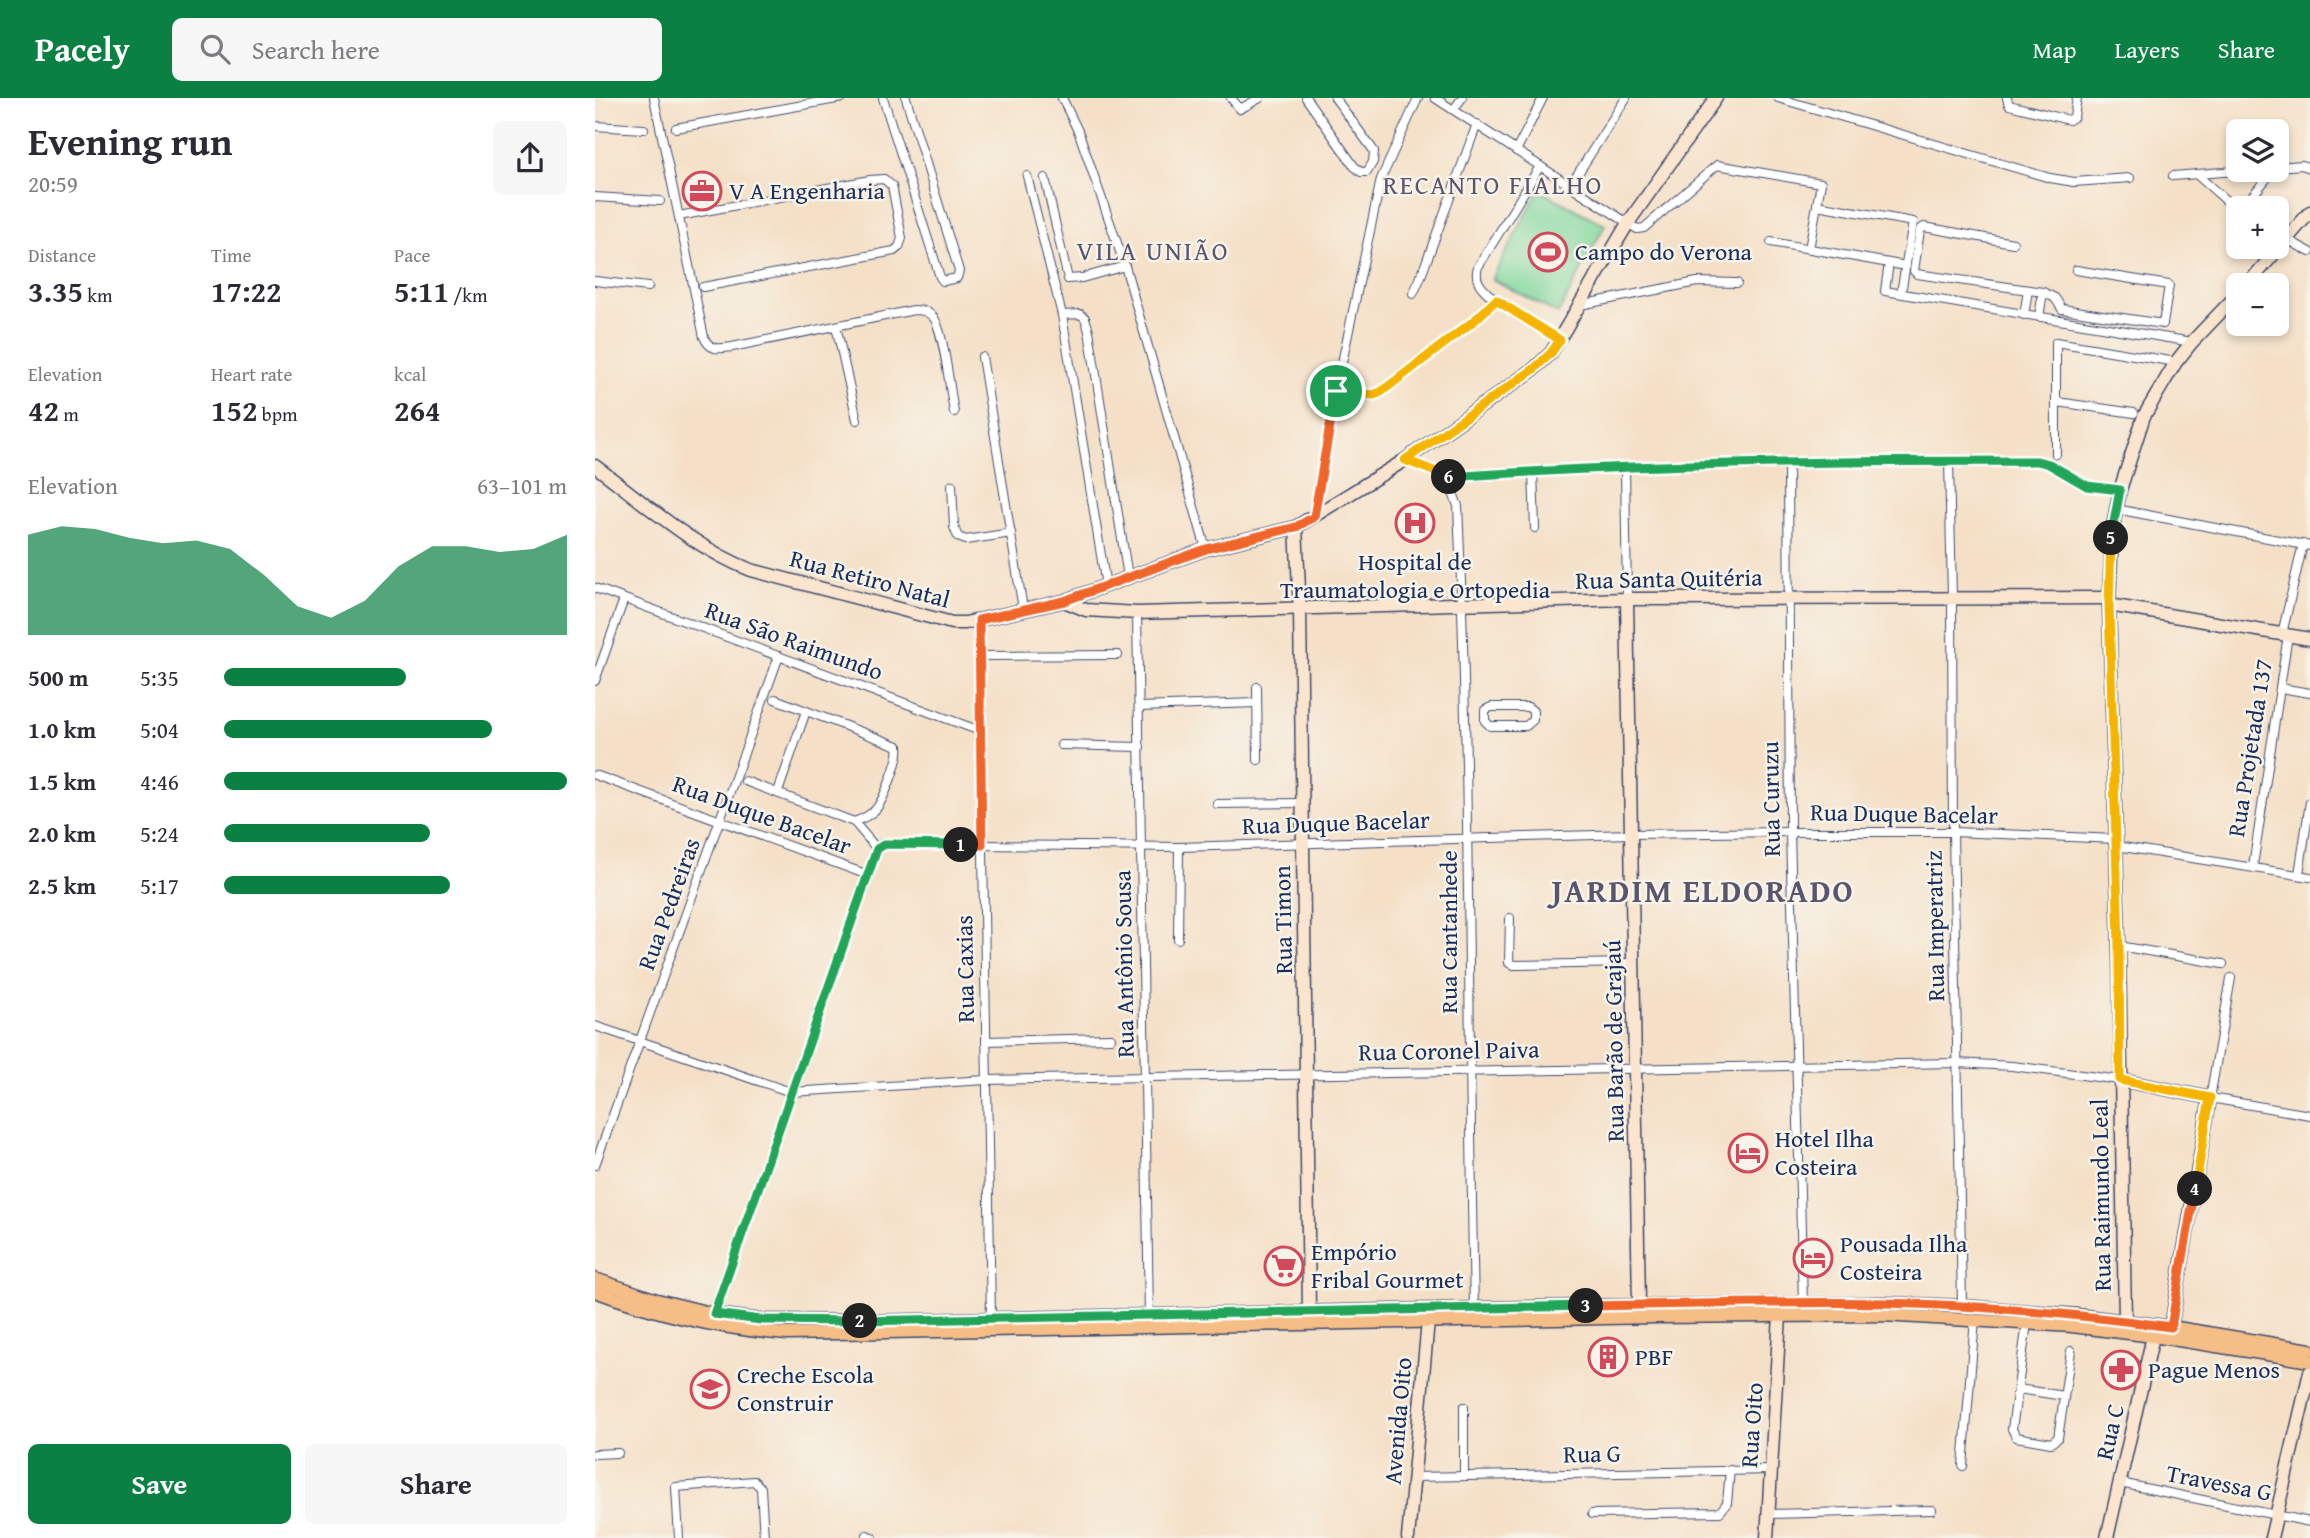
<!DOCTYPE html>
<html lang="en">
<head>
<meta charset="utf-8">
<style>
  :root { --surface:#fff; --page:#f7f7f7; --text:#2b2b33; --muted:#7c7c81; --accent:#0b8043 }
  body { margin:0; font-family:"Gentium Book Plus",serif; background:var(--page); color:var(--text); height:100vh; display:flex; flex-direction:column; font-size:26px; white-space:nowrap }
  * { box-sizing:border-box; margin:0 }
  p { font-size:23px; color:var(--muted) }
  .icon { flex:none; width:38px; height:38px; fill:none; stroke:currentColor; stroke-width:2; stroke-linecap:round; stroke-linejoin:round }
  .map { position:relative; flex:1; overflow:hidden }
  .sheet { display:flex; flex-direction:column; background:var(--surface); width:595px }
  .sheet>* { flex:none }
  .buttons { position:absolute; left:1631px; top:21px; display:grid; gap:14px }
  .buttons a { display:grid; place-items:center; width:63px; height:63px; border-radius:10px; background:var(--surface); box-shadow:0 4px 10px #0003; font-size:35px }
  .pin { position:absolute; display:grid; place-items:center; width:60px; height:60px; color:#fff; margin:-30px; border:4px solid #fff; border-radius:50%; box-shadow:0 2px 7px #0007 }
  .km { position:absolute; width:35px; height:35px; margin:-18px; border-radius:50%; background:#222; color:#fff; font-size:19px; line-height:35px; text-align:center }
  .round { display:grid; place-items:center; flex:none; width:74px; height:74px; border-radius:10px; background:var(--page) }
  .headline { display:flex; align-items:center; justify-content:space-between; height:119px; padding:0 28px }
  h1 { font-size:38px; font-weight:700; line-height:52px }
  .stats { display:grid; grid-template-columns:repeat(3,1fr); gap:10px; height:119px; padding:7px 28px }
  .stats div { display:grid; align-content:center }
  .stats b { font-size:30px; font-weight:700 }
  .stats small { font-size:19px; font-weight:400 }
  .stats p { font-size:19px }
  .chart { height:196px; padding:14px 28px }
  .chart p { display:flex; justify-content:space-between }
  .chart svg { width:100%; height:126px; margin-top:7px; fill:var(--accent); opacity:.7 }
  .action { display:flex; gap:14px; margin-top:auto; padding:14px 28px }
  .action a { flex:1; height:80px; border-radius:10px; background:var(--accent); color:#fff; font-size:28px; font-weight:700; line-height:80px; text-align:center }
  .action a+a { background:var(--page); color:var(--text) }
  ul { padding:0 28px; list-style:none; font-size:23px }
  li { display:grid; grid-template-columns:112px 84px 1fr; align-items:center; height:52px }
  li i { height:18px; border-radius:9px; background:var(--accent) }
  header { display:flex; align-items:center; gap:42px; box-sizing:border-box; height:98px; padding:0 35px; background:var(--accent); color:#fff }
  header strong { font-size:33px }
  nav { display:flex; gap:38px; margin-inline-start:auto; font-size:24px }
  .search { width:490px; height:63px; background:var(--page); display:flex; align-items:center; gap:18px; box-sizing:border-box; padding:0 24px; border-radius:10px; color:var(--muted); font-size:26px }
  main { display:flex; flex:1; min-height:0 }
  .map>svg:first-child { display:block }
  .green { fill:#7fd79c; stroke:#4d837d; stroke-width:2 }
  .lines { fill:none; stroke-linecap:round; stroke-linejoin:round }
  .street-casing { stroke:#3c4a6e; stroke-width:10 }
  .secondary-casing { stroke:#3c4a6e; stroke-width:15 }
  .primary-casing { stroke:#3c4a6e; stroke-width:15 }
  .street { stroke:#fff; stroke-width:8 }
  .secondary { stroke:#fbe5cf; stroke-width:12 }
  .primary { stroke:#f6be87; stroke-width:12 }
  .split-1-casing { stroke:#fff; stroke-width:14 }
  .split-2-casing { stroke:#fff; stroke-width:14 }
  .split-3-casing { stroke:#fff; stroke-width:14 }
  .split-4-casing { stroke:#fff; stroke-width:14 }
  .split-5-casing { stroke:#fff; stroke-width:14 }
  .split-6-casing { stroke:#fff; stroke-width:14 }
  .split-7-casing { stroke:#fff; stroke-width:14 }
  .split-1 { stroke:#f0652b; stroke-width:9 }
  .split-2 { stroke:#22a559; stroke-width:9 }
  .split-3 { stroke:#22a559; stroke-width:9 }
  .split-4 { stroke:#f0652b; stroke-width:9 }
  .split-5 { stroke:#f5b400; stroke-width:9 }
  .split-6 { stroke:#22a559; stroke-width:9 }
  .split-7 { stroke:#f5b400; stroke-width:9 }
  .labels { text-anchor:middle; stroke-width:5; stroke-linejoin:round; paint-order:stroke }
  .poi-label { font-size:24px; fill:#1b2f5e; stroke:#f7f3e8; text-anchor:start }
  .street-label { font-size:24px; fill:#1b2f5e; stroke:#f7f3e8 }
  .neighbourhood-label { font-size:26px; letter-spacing:2px; fill:#5a556f; stroke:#f7f3e8 }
  .district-label { font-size:32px; font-weight:bold; letter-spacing:2px; fill:#5a556f; stroke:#f7f3e8 }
</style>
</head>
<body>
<header>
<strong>Pacely</strong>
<div class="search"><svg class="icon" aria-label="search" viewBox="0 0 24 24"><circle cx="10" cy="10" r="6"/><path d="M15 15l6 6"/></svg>Search here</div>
<nav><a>Map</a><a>Layers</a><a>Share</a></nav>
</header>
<main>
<section class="sheet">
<div class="headline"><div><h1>Evening run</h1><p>20:59</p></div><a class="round"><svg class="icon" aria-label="share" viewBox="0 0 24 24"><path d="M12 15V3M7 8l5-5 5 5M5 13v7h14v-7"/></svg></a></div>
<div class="stats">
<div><p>Distance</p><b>3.35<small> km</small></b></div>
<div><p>Time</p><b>17:22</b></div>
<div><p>Pace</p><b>5:11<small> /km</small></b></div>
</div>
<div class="stats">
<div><p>Elevation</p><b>42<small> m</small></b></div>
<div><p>Heart rate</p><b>152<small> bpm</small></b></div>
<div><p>kcal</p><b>264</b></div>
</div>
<div class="chart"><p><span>Elevation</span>63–101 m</p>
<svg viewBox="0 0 160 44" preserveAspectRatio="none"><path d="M0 44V9L10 6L20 7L30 10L40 12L50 11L60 14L70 23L80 34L90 38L100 32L110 20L120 13L130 13L140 15L150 14L160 9V44z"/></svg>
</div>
<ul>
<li><b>500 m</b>5:35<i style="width:53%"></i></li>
<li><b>1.0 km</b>5:04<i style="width:78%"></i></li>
<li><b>1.5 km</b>4:46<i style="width:100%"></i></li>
<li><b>2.0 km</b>5:24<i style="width:60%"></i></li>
<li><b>2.5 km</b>5:17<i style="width:66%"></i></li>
</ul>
<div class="action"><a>Save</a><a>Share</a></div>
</section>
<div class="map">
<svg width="1715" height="1440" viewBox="0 0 1715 1440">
  <rect width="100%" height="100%" fill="#f7f3e8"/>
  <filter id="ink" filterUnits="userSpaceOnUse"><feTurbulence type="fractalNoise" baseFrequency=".0143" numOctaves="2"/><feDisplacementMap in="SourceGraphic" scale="14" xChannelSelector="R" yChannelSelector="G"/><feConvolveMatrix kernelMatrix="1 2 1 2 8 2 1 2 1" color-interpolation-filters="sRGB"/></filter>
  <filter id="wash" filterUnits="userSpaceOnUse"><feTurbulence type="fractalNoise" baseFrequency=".00686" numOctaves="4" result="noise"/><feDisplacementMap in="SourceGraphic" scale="28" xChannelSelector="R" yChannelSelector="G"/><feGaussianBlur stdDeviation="1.57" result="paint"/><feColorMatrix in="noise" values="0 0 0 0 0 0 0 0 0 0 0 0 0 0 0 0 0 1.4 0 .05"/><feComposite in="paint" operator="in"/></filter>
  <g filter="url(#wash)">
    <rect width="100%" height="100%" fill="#f5e0c7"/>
    <path class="green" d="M944,92L1010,127L963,216L897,181Z"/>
  </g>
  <g filter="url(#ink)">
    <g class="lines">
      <defs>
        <g id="street">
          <path d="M59,0L109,239C115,253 123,251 137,249L319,212C327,212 333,213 339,220C349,235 355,293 359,314"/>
          <path d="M288,0L345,179L348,183L362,180L364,173L311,0"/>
          <path d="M467,0L484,35L530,168L611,451"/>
          <path d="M636,0L645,11L665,0"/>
          <path d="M711,0L759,68L766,74H772L778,64L779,53L740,0"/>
          <path d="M840,0L1042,131L1049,130L1122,67L1226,85L1214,151"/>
          <path d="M1183,0L1455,80L1479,84L1535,80"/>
          <path d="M1412,0L1414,7L1474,22L1479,19L1482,0"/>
          <path d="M859,11L867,0"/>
          <path d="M0,28L49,31"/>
          <path d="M81,30L247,0"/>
          <path d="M921,53L948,0"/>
          <path d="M945,68L883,169C881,175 881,179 884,185C895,204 945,229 965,242"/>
          <path d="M1682,69L1707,67L1715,70"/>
          <path d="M1601,76L1643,113"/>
          <path d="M432,78L467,217L511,488"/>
          <path d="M1578,78L1653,72"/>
          <path d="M450,80L473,181L487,180L530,168"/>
          <path d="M975,88L1031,0"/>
          <path d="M0,99L65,103"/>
          <path d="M1222,107L1318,124L1306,195"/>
          <path d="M1647,110L1679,72"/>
          <path d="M84,118L275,82L289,81L297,88L307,140L304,149L299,153L108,189"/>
          <path d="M1693,142L1715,154"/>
          <path d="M1176,144L1311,168"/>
          <path d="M1418,145L1329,129L1325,132L1319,173L1322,176L1448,194L1460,200L1467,211L1568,226L1574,187L1481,172"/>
          <path d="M1294,165L1290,193L1597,244"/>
          <path d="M0,183L53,189"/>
          <path d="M818,196L825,181L882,26"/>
          <path d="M985,207L1102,184L1142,185"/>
          <path d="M467,217L485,216L490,220L494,233L533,479"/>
          <path d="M1429,217L1433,192"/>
          <path d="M1444,219L1448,194"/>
          <path d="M241,228L262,322"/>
          <path d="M387,259L428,511"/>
          <path d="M741,293L779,297L786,294L880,222L901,202"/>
          <path d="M1462,304L1539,315"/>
          <path d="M1461,356V244L1581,264"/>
          <path d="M810,362L852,379L863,408C875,675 873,943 879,1210"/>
          <path d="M1354,363L1357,499L1358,734L1367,1208"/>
          <path d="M1193,364L1195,734L1208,1205"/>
          <path d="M1030,369L1032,501"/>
          <path d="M938,373L940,430"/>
          <path d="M852,379C1049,365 1245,363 1442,363L1454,366L1492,388L1525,392"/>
          <path d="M357,387L359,429L363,439L371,442L416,435"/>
          <path d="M1521,411L1715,448"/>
          <path d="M719,419L741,293L786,81L823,0"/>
          <path d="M0,490L385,633"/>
          <path d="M542,515L554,1217"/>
          <path d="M384,522L396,1220"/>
          <path d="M1687,536L1708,446"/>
          <path d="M384,558L523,557"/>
          <path d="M0,583L29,501"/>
          <path d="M662,589L663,662"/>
          <path d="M1685,590L1715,595"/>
          <path d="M180,601L303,648C306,659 288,704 280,712C274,718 267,721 259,724"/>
          <path d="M544,609L662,605"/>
          <path d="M896,609H933L938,613V622L931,628H895L890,623V612Z"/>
          <path d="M466,647L545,649"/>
          <path d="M0,677L273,777"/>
          <path d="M150,683L259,724L282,751"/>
          <path d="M183,694L211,613"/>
          <path d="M622,706L706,705"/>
          <path d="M1522,748L1715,779"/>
          <path d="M1658,768L1693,537"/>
          <path d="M1704,776L1715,704"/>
          <path d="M915,820L914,865L919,867L1039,865"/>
          <path d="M583,841L584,749"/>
          <path d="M1524,848L1628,866"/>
          <path d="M1636,880L1615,1000L1715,1017"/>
          <path d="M0,928L196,994L391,982L1362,965L1417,968L1525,982"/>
          <path d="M391,943L516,940"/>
          <path d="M0,1067L184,558"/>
          <path d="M119,1216L282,751L287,746L584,749L1036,736L1195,734H1358L1521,741"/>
          <path d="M1432,1225L1417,1331L1421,1339L1456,1345L1463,1340L1476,1253"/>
          <path d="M1423,1291L1469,1298"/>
          <path d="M0,1356L23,1355"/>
          <path d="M1368,1368L1380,1221"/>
          <path d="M869,1378V1309"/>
          <path d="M819,1379L1176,1372"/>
          <path d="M1525,1385L1715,1424"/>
          <path d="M997,1416L1125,1414L1132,1405L1135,1372"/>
          <path d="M1173,1416L1337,1412"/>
          <path d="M272,1437L278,1440"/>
          <path d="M84,1440L81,1389L159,1383L166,1390L169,1440"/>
        </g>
        <g id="secondary">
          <path d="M1652,187L1715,114"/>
          <path d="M0,368C50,405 97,449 156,472L357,525H370L469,503L611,451L701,429L810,362L939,271L956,255L1033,125L1121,0"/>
          <path d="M701,429L705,512L714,1214"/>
          <path d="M1032,501L1044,1207"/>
          <path d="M469,503L491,512L542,515L1032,501L1514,500"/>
          <path d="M1514,507L1715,541"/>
          <path d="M1525,982L1615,1000L1576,1229"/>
          <path d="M1535,1231L1530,1223L1524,848L1514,507L1517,434L1525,392L1549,318L1581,264L1597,244L1643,196"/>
          <path d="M813,1440L833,1223L829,1215"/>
          <path d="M1172,1440L1185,1217"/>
          <path d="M1512,1440L1558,1238"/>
          <path d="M1676,1440L1715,1274"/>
        </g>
        <g id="primary">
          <path d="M0,1181L62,1202L119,1216L166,1222L275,1223L990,1208L1288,1205L1367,1208L1482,1217L1576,1229L1715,1252"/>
          <path d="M0,1193C64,1217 124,1231 192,1236L1062,1219L1287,1217L1477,1228L1558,1238L1715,1263"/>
        </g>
      </defs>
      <use href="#street" class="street-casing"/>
      <use href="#secondary" class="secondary-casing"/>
      <use href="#primary" class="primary-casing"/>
      <use href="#street" class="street"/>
      <use href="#secondary" class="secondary"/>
      <use href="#primary" class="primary"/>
    </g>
  </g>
  <g class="lines" filter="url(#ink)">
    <defs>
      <path id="split-1" d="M366,747H387L384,522L469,503L611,451L701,429L719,419L741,293"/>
      <path id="split-2" d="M265,1223L166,1222L119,1216L282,751L290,746L366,747"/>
      <path id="split-3" d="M265,1223L991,1208"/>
      <path id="split-4" d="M991,1208C1091,1207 1190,1203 1290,1205C1386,1207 1481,1216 1576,1229L1600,1091"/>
      <path id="split-5" d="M1516,440L1514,507L1524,848L1525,982L1615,1000L1600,1091"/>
      <path id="split-6" d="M854,379C1050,365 1246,363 1442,363L1454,366L1492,388L1525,392L1516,440"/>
      <path id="split-7" d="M741,293L779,297L786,294L880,222L901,202L965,242L956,255L939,271L810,362L854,379"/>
    </defs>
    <use href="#split-1" class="split-1-casing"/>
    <use href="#split-2" class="split-2-casing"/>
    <use href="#split-3" class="split-3-casing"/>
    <use href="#split-4" class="split-4-casing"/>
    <use href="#split-5" class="split-5-casing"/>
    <use href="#split-6" class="split-6-casing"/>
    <use href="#split-7" class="split-7-casing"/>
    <use href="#split-1" class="split-1"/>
    <use href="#split-2" class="split-2"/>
    <use href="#split-3" class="split-3"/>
    <use href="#split-4" class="split-4"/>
    <use href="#split-5" class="split-5"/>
    <use href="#split-6" class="split-6"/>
    <use href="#split-7" class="split-7"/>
  </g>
  <defs>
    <symbol id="office-ring" viewBox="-11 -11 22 22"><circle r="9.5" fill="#f7f3e8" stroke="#d1495b" stroke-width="1.5"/><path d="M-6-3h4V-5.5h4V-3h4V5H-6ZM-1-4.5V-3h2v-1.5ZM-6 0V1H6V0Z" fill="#d1495b"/></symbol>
    <symbol id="stadium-ring" viewBox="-11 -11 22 22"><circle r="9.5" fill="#f7f3e8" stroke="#d1495b" stroke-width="1.5"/><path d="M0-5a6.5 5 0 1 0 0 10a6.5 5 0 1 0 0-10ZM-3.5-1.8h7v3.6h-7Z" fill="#d1495b"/></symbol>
    <symbol id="hospital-ring" viewBox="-11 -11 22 22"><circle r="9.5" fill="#f7f3e8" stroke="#d1495b" stroke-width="1.5"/><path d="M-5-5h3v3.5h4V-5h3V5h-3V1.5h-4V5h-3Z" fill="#d1495b"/></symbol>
    <symbol id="hotel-ring" viewBox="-11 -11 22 22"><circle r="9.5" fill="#f7f3e8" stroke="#d1495b" stroke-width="1.5"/><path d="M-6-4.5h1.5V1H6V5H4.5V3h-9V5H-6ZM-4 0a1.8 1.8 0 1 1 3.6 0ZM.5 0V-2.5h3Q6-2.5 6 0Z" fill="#d1495b"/></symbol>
    <symbol id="supermarket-ring" viewBox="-11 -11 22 22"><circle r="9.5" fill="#f7f3e8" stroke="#d1495b" stroke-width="1.5"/><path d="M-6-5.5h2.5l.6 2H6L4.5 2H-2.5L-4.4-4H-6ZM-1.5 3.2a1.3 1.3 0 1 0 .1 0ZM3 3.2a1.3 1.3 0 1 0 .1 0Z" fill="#d1495b"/></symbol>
    <symbol id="building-ring" viewBox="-11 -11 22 22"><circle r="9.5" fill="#f7f3e8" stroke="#d1495b" stroke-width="1.5"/><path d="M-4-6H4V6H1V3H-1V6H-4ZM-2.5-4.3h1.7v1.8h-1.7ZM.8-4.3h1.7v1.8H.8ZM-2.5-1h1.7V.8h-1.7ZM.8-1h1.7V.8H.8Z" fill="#d1495b"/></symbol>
    <symbol id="pharmacy-ring" viewBox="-11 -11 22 22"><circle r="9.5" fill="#f7f3e8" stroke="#d1495b" stroke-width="1.5"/><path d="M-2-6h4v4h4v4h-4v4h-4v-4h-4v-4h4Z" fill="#d1495b"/></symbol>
    <symbol id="school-ring" viewBox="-11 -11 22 22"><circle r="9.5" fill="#f7f3e8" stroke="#d1495b" stroke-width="1.5"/><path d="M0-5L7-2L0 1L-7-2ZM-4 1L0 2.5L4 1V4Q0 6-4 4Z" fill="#d1495b"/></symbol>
  </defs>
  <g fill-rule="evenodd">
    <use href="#office-ring" x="85" y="71" width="44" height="44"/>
    <use href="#stadium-ring" x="931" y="132" width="44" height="44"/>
    <use href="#hospital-ring" x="798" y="403" width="44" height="44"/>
    <use href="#hotel-ring" x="1131" y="1033" width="44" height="44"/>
    <use href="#hotel-ring" x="1196" y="1138" width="44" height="44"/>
    <use href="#supermarket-ring" x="667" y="1146" width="44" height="44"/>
    <use href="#building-ring" x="991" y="1237" width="44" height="44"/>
    <use href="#pharmacy-ring" x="1504" y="1250" width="44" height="44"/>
    <use href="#school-ring" x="93" y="1269" width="44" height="44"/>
  </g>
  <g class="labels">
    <g class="poi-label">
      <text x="134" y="101">V A Engenharia</text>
      <text x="980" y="162">Campo do Verona</text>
      <text x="820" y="472" text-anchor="middle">Hospital de<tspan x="820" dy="28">Traumatologia e Ortopedia</tspan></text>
      <text x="1180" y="1049">Hotel Ilha<tspan x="1180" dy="28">Costeira</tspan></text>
      <text x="1245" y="1154">Pousada Ilha<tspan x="1245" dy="28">Costeira</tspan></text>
      <text x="716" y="1162">Empório<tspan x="716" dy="28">Fribal Gourmet</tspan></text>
      <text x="1040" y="1267">PBF</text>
      <text x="1553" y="1280">Pague Menos</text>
      <text x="142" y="1285">Creche Escola<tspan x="142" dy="28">Construir</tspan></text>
    </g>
    <g class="street-label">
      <text transform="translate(275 481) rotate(15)" y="8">Rua Retiro Natal</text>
      <text transform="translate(1074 481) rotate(-1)" y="8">Rua Santa Quitéria</text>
      <text transform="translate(199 543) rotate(20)" y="8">Rua São Raimundo</text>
      <text transform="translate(1655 650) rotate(-81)" y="8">Rua Projetada 137</text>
      <text transform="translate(1176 701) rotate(-91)" y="8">Rua Curuzu</text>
      <text transform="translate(1309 716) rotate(1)" y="8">Rua Duque Bacelar</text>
      <text transform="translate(167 717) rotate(20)" y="8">Rua Duque Bacelar</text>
      <text transform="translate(741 725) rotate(-2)" y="8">Rua Duque Bacelar</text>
      <text transform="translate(74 806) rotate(-70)" y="8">Rua Pedreiras</text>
      <text transform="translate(688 822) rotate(-91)" y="8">Rua Timon</text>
      <text transform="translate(1340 828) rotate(-91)" y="8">Rua Imperatriz</text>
      <text transform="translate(854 834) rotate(-90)" y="8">Rua Cantanhede</text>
      <text transform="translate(529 866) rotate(-91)" y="8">Rua Antônio Sousa</text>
      <text transform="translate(370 871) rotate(-91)" y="8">Rua Caxias</text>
      <text transform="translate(1019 943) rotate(-91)" y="8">Rua Barão de Grajaú</text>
      <text transform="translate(854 953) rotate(-1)" y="8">Rua Coronel Paiva</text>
      <text transform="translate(1506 1097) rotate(-91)" y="8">Rua Raimundo Leal</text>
      <text transform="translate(803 1323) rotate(-85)" y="8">Avenida Oito</text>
      <text transform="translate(1157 1327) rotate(-86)" y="8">Rua Oito</text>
      <text transform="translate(1515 1334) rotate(-77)" y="8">Rua C</text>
      <text transform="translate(997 1356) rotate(-1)" y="8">Rua G</text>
      <text transform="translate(1624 1385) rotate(11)" y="8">Travessa G</text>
    </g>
    <g class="neighbourhood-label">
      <text x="898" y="96">RECANTO FIALHO</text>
      <text x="558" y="162">VILA UNIÃO</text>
    </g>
    <g class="district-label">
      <text x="1108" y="804">JARDIM ELDORADO</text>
    </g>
  </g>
</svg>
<div class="buttons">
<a><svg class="icon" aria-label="layers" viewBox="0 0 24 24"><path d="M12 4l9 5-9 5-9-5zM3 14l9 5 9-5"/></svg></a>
<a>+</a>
<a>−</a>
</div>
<div class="pin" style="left:741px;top:293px;background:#1e9e55"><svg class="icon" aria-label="arrive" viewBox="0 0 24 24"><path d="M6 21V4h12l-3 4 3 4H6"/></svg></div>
<b class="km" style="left:366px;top:747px">1</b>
<b class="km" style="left:265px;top:1223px">2</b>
<b class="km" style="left:991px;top:1208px">3</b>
<b class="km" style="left:1600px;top:1091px">4</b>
<b class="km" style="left:1516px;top:440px">5</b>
<b class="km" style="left:854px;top:379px">6</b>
</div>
</main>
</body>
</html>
